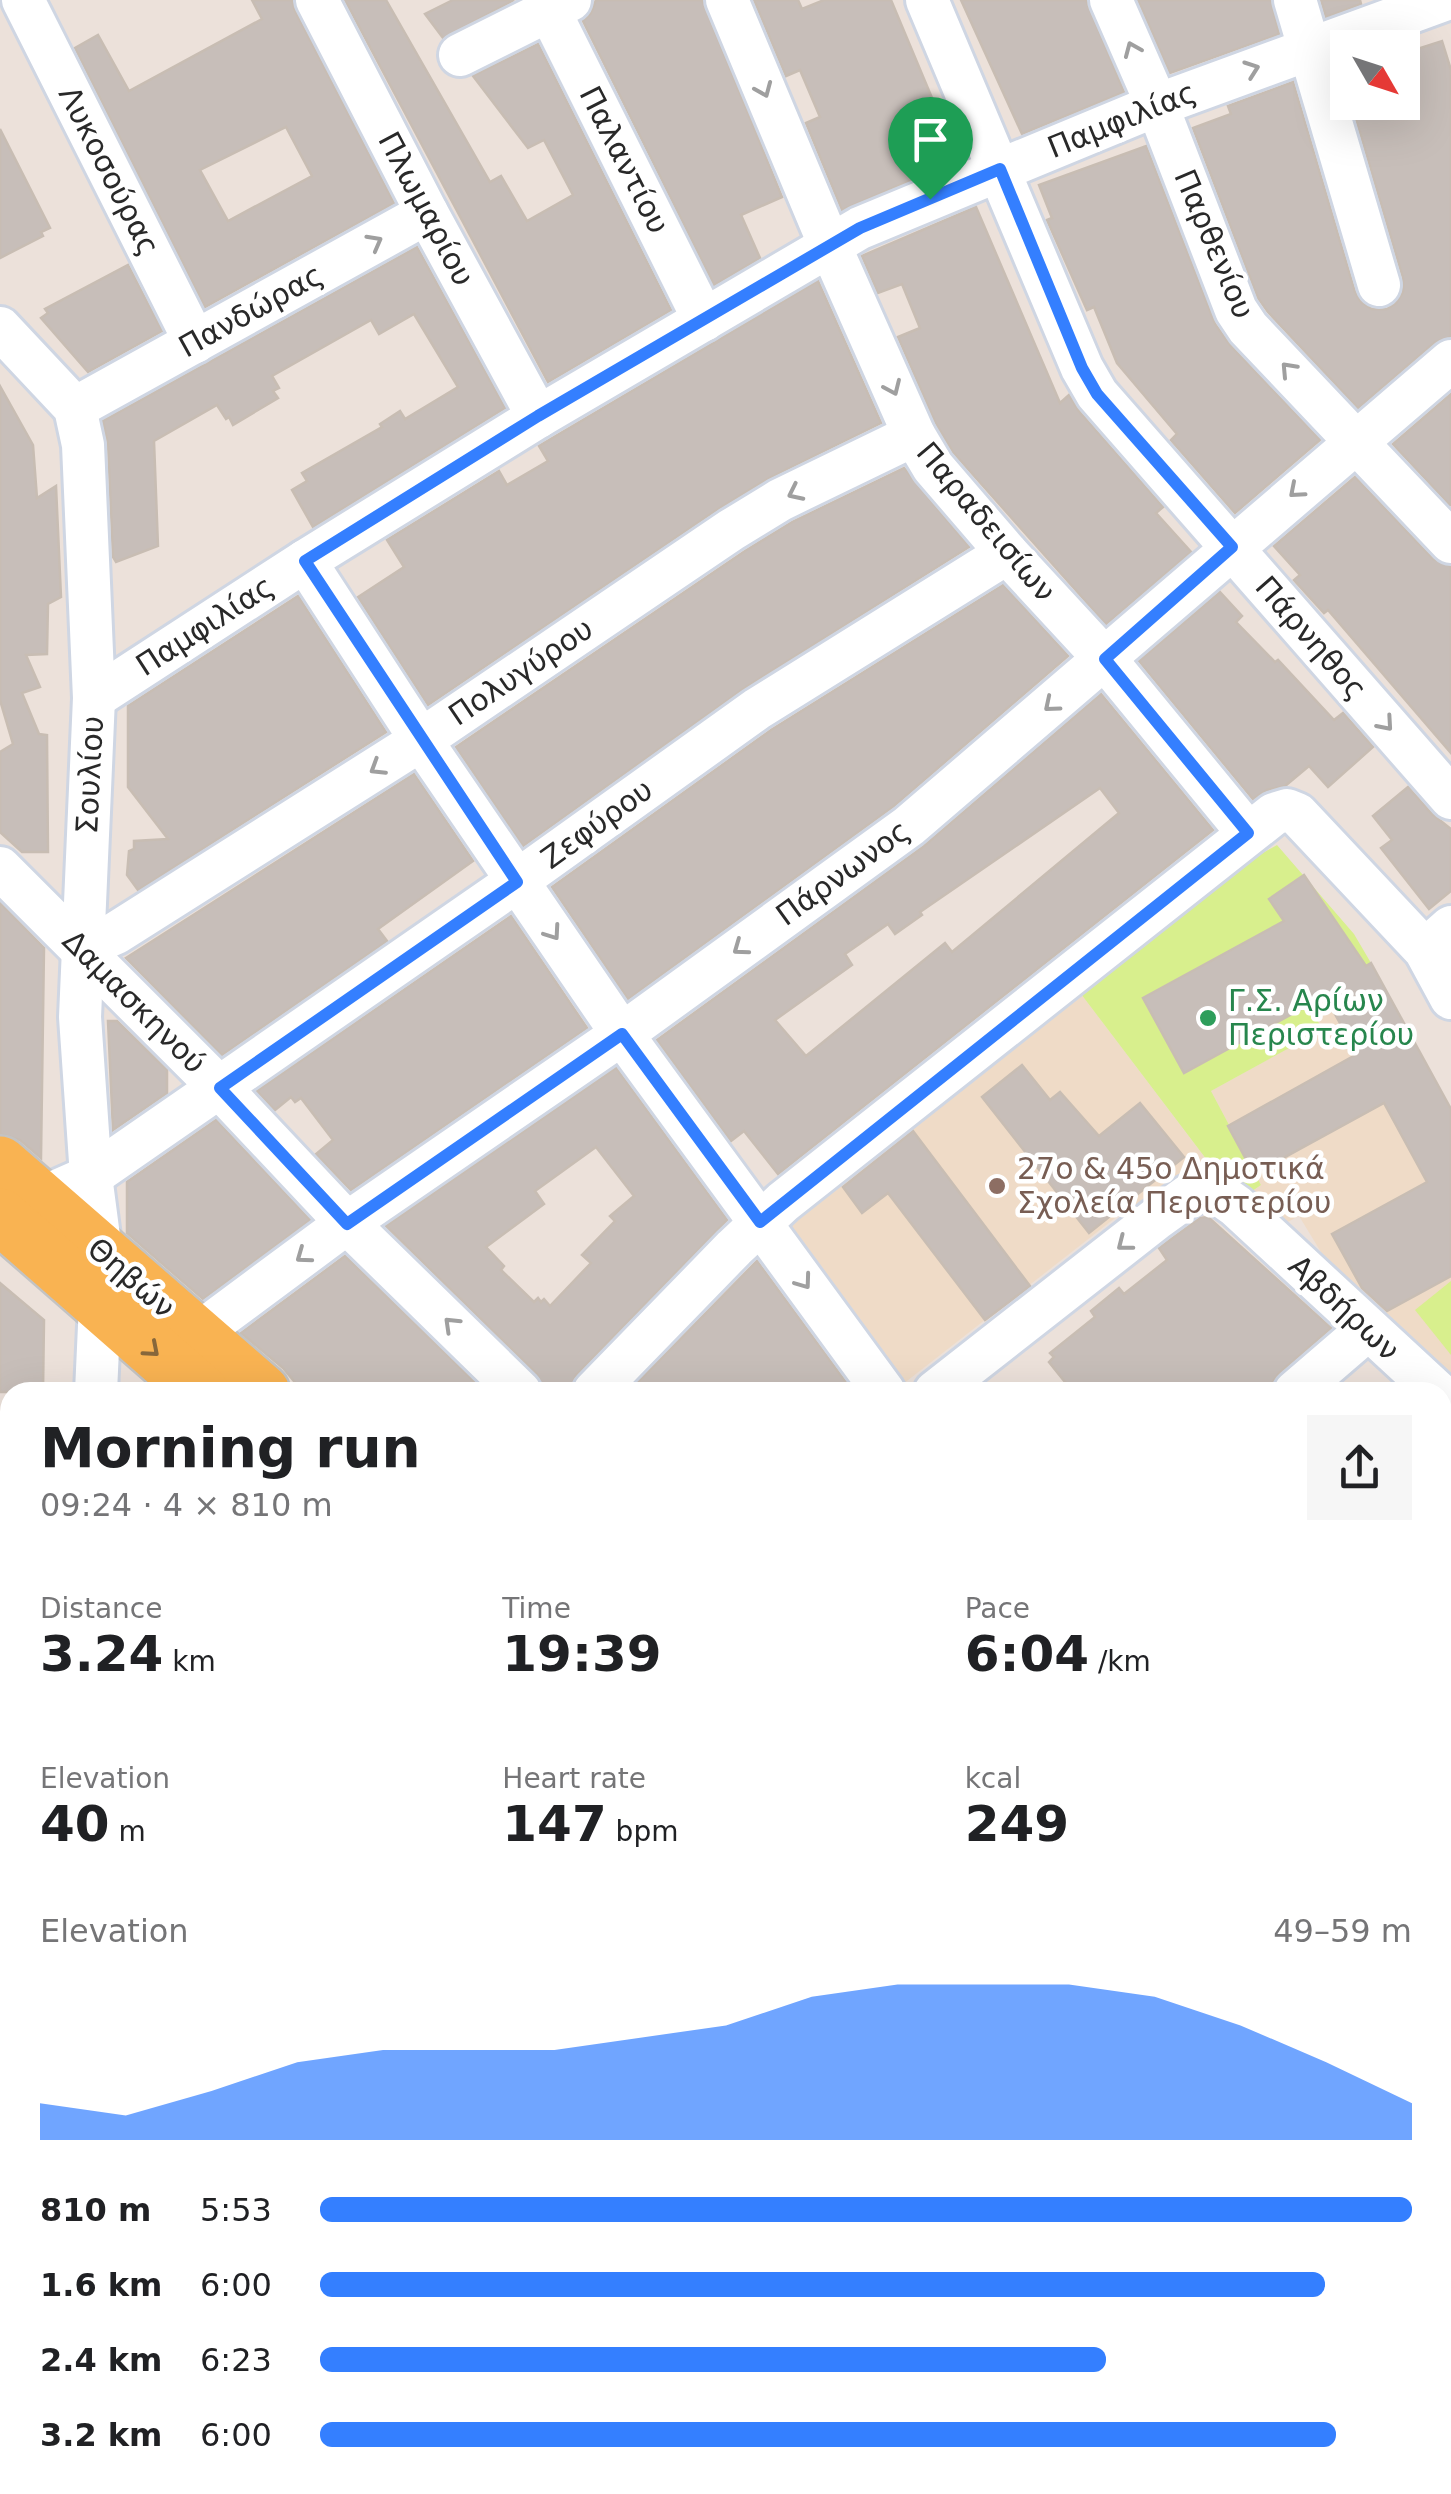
<!DOCTYPE html>
<html lang="en">
<head>
<meta charset="utf-8">
<style>
  :root { --surface:#fff; --page:#f6f6f6; --text:#202124; --muted:#757577; --accent:#347fff }
  body { margin:0; font-family:"DejaVu Sans",sans-serif; background:var(--page); color:var(--text); height:100vh; display:flex; flex-direction:column; font-size:38px; white-space:nowrap }
  * { box-sizing:border-box; margin:0 }
  p { font-size:32px; color:var(--muted) }
  .icon { flex:none; width:55px; height:55px; fill:none; stroke:currentColor; stroke-width:2; stroke-linecap:round; stroke-linejoin:round }
  .map { position:relative; flex:1; overflow:hidden }
  .drawer { position:absolute; left:0px; top:1382px; width:1452px; height:1112px; display:flex; flex-direction:column; background:var(--surface); border-radius:30px 30px 0 0; box-shadow:0 10px 40px #0002 }
  .drawer>* { flex:none }
  .needle { width:65px; rotate:129deg }
  .fabs { position:absolute; left:1330px; top:30px; display:grid; gap:20px }
  .fabs a { display:grid; place-items:center; width:90px; height:90px; border-radius:0px; background:var(--surface); box-shadow:0 10px 40px #0002; font-size:50px }
  .pin { position:absolute; display:grid; place-items:center; width:85px; height:85px; color:#fff; margin:-102px -42px; border-radius:50% 50% 50% 0; rotate:-45deg; box-shadow:0 0 10px #0007 }
  .pin .icon { rotate:45deg }
  .round { display:grid; place-items:center; flex:none; width:105px; height:105px; border-radius:0px; background:var(--page) }
  .summary { display:flex; align-items:center; justify-content:space-between; height:170px; padding:0 40px }
  h1 { font-size:55px; font-weight:800; line-height:75px }
  .figures { display:grid; grid-template-columns:repeat(3,1fr); gap:15px; height:170px; padding:10px 40px }
  .figures div { display:grid; align-content:center }
  .figures b { font-size:50px; font-weight:800 }
  .figures small { font-size:28px; font-weight:400 }
  .figures p { font-size:28px }
  .chart { height:280px; padding:20px 40px }
  .chart p { display:flex; justify-content:space-between }
  .chart svg { width:100%; height:180px; margin-top:10px; fill:var(--accent); opacity:.7 }
  ul { padding:0 40px; list-style:none; font-size:32px }
  li { display:grid; grid-template-columns:160px 120px 1fr; align-items:center; height:75px }
  li i { height:25px; border-radius:12px; background:var(--accent) }
  .map>svg:first-child { display:block }
  .education { fill:#efdbc7 }
  .pitch { fill:#d8ef8d }
  .building { fill:#c7beb9; stroke:#c8bdb3; stroke-width:2.5; fill-rule:evenodd }
  .lines { fill:none; stroke-linecap:round; stroke-linejoin:round }
  .minor-casing { stroke:#cfd6e3; stroke-width:48 }
  .major-casing { stroke:#c3c3c3; stroke-width:60 }
  .minor { stroke:#fff; stroke-width:42 }
  .major { stroke:#f9b352; stroke-width:55 }
  .oneway { stroke:#9f9f9f }
  .oneway2 { stroke:#87673b }
  .route-casing { stroke:#fff; stroke-width:20 }
  .route { stroke:#347fff; stroke-width:12 }
  .leisure-dot { fill:#2e9e5b; stroke:#fff; stroke-width:4 }
  .education-dot { fill:#8d6e63; stroke:#fff; stroke-width:4 }
  .labels { text-anchor:middle; stroke-width:9; stroke-linejoin:round; paint-order:stroke }
  .street-label { font-size:30px; fill:#292929; stroke:#fff }
  .leisure-label { font-size:30px; fill:#27864d; stroke:#fff; text-anchor:start }
  .education-label { font-size:30px; fill:#785e54; stroke:#fff; text-anchor:start }
</style>
</head>
<body>
<div class="map">
<svg width="1451" height="2494" viewBox="0 0 1451 2494">
  <rect width="100%" height="100%" fill="#ece1da"/>
  <g class="education">
    <path d="M1371,963L1451,1109V1380L1322,1270L1324,1257L1299,1216L1280,1226L1242,1198L1261,1185L1211,1091L1321,1030L1310,1005L1322,990Z"/>
    <path d="M1078,990L1206,1159L1192,1169L1189,1166L1137,1208L1133,1204L898,1388L785,1223Z"/>
  </g>
  <g class="pitch">
    <path d="M1277,845L1354,934L1371,963L1322,990L1326,998L1311,1006L1322,1030L1211,1091L1261,1185L1242,1198L1216,1172L1078,990L1236,868Z"/>
    <path d="M1451,1281V1355L1415,1310Z"/>
  </g>
  <g class="building">
    <path d="M252,0H292L295,11L394,203L205,307L75,48L98,35L129,91L262,19ZM286,127L312,176L228,221L200,170Z"/>
    <path d="M345,0H386L490,182L501,176L527,221L573,195L544,140L528,148L473,76L538,44L671,310L548,382Z"/>
    <path d="M453,0H514L443,38L425,14Z"/>
    <path d="M596,0H702L782,197L741,215L760,258L714,285L583,21L591,13Z"/>
    <path d="M754,0H798L802,9L824,0H891L958,160L842,210L806,123L820,117L800,70L786,76Z"/>
    <path d="M961,0H1086L1124,92L1022,134Z"/>
    <path d="M1138,0H1271L1279,34L1170,73Z"/>
    <path d="M1321,0H1360L1361,4L1326,17Z"/>
    <path d="M1442,41L1451,70V337L1435,342L1358,408L1268,312L1258,298L1193,128L1231,114L1228,106L1293,82L1355,292L1361,302L1372,309H1387L1396,303L1403,292V278L1351,102H1402V54Z"/>
    <path d="M0,129L50,228L41,232L43,236L0,258Z"/>
    <path d="M1146,146L1215,324L1230,345L1320,440L1235,513L1171,440L1177,434L1117,363L1094,307L1087,310L1047,220L1052,218L1039,185Z"/>
    <path d="M976,207L1060,403L1069,395L1078,410L1163,507L1156,513L1191,552L1106,624L953,452L936,424L898,337L920,328L902,284L878,293L862,256Z"/>
    <path d="M417,247L505,408L313,527L292,490L307,481L302,473L382,427L380,424L400,411L405,419L458,387L414,314L379,334L371,320L272,376L279,388L273,391L278,398L233,425L229,417L226,419L217,405L154,441L158,546L116,562L113,557L108,444L103,421Z"/>
    <path d="M128,265L162,331L88,372L41,318L48,313L45,309Z"/>
    <path d="M818,281L881,423L769,478L718,509L428,705L358,597L404,567L387,540L499,471L507,485L548,461L539,446Z"/>
    <path d="M0,386L33,445L37,498L56,486L61,597L48,604L47,654L26,655L40,687L22,693L39,734L47,735L48,852H22L0,832V752L13,744L0,700Z"/>
    <path d="M1451,394V505H1450L1393,444Z"/>
    <path d="M904,468L969,547L743,689L523,846L456,747L745,551L792,522Z"/>
    <path d="M1355,477L1433,559L1451,566V753L1328,610L1324,613L1294,580L1300,575L1274,546Z"/>
    <path d="M1003,585L1068,656L894,806L628,999L552,887L771,730Z"/>
    <path d="M1220,592L1242,616L1236,622L1275,662L1278,660L1334,720L1343,713L1373,747L1328,787L1309,766L1285,786L1267,790L1253,799L1139,661Z"/>
    <path d="M298,596L386,732L138,890L127,875L129,851L134,849V841L168,839L128,787V706Z"/>
    <path d="M1101,694L1213,830L778,1174L744,1131L731,1141L657,1040L924,846ZM1100,788L1119,813L952,952L945,943L806,1056L775,1020L852,965L845,954L888,924L895,934L922,915L920,912Z"/>
    <path d="M414,774L473,861L378,929L387,941L222,1055L126,958Z"/>
    <path d="M1408,787L1432,814L1451,829V891L1429,909L1381,848L1392,840L1373,816Z"/>
    <path d="M1304,875L1366,966L1371,963L1451,1109V1276L1387,1311L1362,1288L1332,1234L1427,1182L1384,1103L1254,1174L1228,1126L1357,1054L1325,996L1184,1073L1143,998L1284,921L1269,899Z"/>
    <path d="M0,903L44,948L41,1158L20,1140L0,1134Z"/>
    <path d="M511,916L587,1028L351,1190L316,1154L333,1140L301,1098L295,1102L291,1097L275,1110L257,1091Z"/>
    <path d="M108,1021H117L167,1070V1093L113,1130Z"/>
    <path d="M1022,1065L1050,1100L1060,1092L1099,1136L1140,1103L1184,1157L1089,1233L982,1097Z"/>
    <path d="M616,1068L727,1220L576,1375L570,1392H544L537,1374L386,1226ZM596,1147L634,1196L610,1216L615,1221L582,1255L591,1263L550,1306L544,1299L541,1302L538,1298L534,1302L501,1270L504,1266L486,1247L544,1204L535,1191Z"/>
    <path d="M216,1120L310,1220L203,1299L127,1233V1182Z"/>
    <path d="M913,1131L1030,1286L985,1320L888,1193L862,1213L843,1187Z"/>
    <path d="M1208,1217L1331,1328L1279,1373L1272,1383L1271,1392H1073L1049,1362L1054,1357L1050,1353L1095,1317L1091,1311L1119,1288L1124,1294L1167,1260L1159,1248L1200,1218Z"/>
    <path d="M345,1256L485,1392H303L283,1368L241,1333Z"/>
    <path d="M757,1261L853,1392H718L710,1385L704,1392H628Z"/>
    <path d="M0,1283L44,1320L43,1392H0Z"/>
  </g>
  <g class="lines">
    <defs>
      <g id="minor">
        <path d="M23,0L195,342"/>
        <path d="M317,0L427,213L538,417"/>
        <path d="M544,0L704,320"/>
        <path d="M727,0L830,246L914,435L933,467L1007,553L1105,659L1248,833"/>
        <path d="M927,0L1082,368L1097,394L1451,798"/>
        <path d="M1111,0L1157,105L1236,310L1248,328L1451,542"/>
        <path d="M1295,0L1379,285"/>
        <path d="M460,55L570,0"/>
        <path d="M0,328L75,408L83,445L94,698L80,1017L91,1176L101,1252"/>
        <path d="M75,408L427,213"/>
        <path d="M305,561L421,740L622,1034L884,1392"/>
        <path d="M94,698L305,561L538,417L860,228L1157,105L1444,0"/>
        <path d="M0,868L220,1088L347,1223L520,1392"/>
        <path d="M82,948L116,933L421,740L731,530L780,500L914,435"/>
        <path d="M1425,950L1451,927"/>
        <path d="M39,1199L91,1176L517,881L757,709L1007,553"/>
        <path d="M196,1335L347,1223L622,1034L909,826L1451,361"/>
        <path d="M96,1392L100,1304"/>
        <path d="M594,1392L734,1248L783,1202L1274,814L1287,810L1297,814L1425,950L1451,998"/>
        <path d="M935,1392L1156,1219L1188,1196L1204,1189L1219,1194L1236,1206L1437,1392"/>
        <path d="M1295,1392L1367,1330"/>
        <path d="M1442,1515L1451,1507"/>
        <path d="M0,1528L10,1535"/>
        <path d="M0,1568L10,1575"/>
        <path d="M1442,1648L1451,1646"/>
        <path d="M0,1678L10,1667"/>
        <path d="M1442,1993L1451,2014"/>
        <path d="M0,1994L10,2007"/>
        <path d="M1442,2166L1451,2162"/>
        <path d="M0,2312L10,2304"/>
        <path d="M356,2485L361,2494"/>
        <path d="M853,2485L856,2494"/>
        <path d="M1339,2485L1343,2494"/>
        <path d="M286,2494L299,2485"/>
      </g>
      <g id="major">
        <path d="M0,1164L262,1392"/>
        <path d="M0,1216L201,1392"/>
        <path d="M1064,2485L1068,2494"/>
        <path d="M1106,2485L1109,2494"/>
      </g>
    </defs>
    <use href="#minor" class="minor-casing"/>
    <use href="#major" class="major-casing"/>
    <use href="#minor" class="minor"/>
    <use href="#major" class="major"/>
  </g>
  <defs><path id="oneway-chevron" d="M-2-3.5L2.5 0L-2 3.5" fill="none" stroke-width="1.6" stroke-linecap="round" stroke-linejoin="round" transform="scale(2.5)"/></defs>
  <g class="oneway">
    <use href="#oneway-chevron" transform="translate(1132 49) rotate(-113)"/>
    <use href="#oneway-chevron" transform="translate(1252 69) rotate(-20)"/>
    <use href="#oneway-chevron" transform="translate(764 90) rotate(67)"/>
    <use href="#oneway-chevron" transform="translate(375 242) rotate(-29)"/>
    <use href="#oneway-chevron" transform="translate(1288 369) rotate(-133)"/>
    <use href="#oneway-chevron" transform="translate(893 388) rotate(66)"/>
    <use href="#oneway-chevron" transform="translate(1296 491) rotate(139)"/>
    <use href="#oneway-chevron" transform="translate(795 493) rotate(154)"/>
    <use href="#oneway-chevron" transform="translate(1051 705) rotate(140)"/>
    <use href="#oneway-chevron" transform="translate(1386 724) rotate(49)"/>
    <use href="#oneway-chevron" transform="translate(377 768) rotate(148)"/>
    <use href="#oneway-chevron" transform="translate(553 933) rotate(55)"/>
    <use href="#oneway-chevron" transform="translate(740 948) rotate(144)"/>
    <use href="#oneway-chevron" transform="translate(1124 1244) rotate(142)"/>
    <use href="#oneway-chevron" transform="translate(303 1256) rotate(144)"/>
    <use href="#oneway-chevron" transform="translate(804 1282) rotate(54)"/>
    <use href="#oneway-chevron" transform="translate(451 1324) rotate(-136)"/>
  </g>
  <use class="oneway2" href="#oneway-chevron" transform="translate(152 1350) rotate(41)"/>
  <g class="lines">
    <defs>
      <path id="route" d="M1000,169L1082,368L1097,394L1232,547L1105,659L1248,833L760,1222L622,1034L347,1224L220,1088L517,882L305,561L538,416L860,228Z"/>
    </defs>
    <use href="#route" class="route-casing"/>
    <use href="#route" class="route"/>
  </g>
  <circle class="leisure-dot" cx="1208" cy="1018" r="10"/>
  <circle class="education-dot" cx="997" cy="1186" r="10"/>
  <g class="labels">
    <g class="street-label">
      <text transform="translate(1122 120) rotate(-22)" y="10">Παμφιλίας</text>
      <text transform="translate(624 160) rotate(63)" y="10">Παλαντίου</text>
      <text transform="translate(109 171) rotate(63)" y="10">Λυκοσούρας</text>
      <text transform="translate(426 209) rotate(62)" y="10">Πλωμαρίου</text>
      <text transform="translate(1214 244) rotate(67)" y="10">Παρθενίου</text>
      <text transform="translate(251 311) rotate(-29)" y="10">Πανδώρας</text>
      <text transform="translate(986 522) rotate(50)" y="10">Παραδεισίων</text>
      <text transform="translate(205 626) rotate(-33)" y="10">Παμφιλίας</text>
      <text transform="translate(1311 638) rotate(49)" y="10">Πάρνηθος</text>
      <text transform="translate(521 672) rotate(-34)" y="10">Πολυγύρου</text>
      <text transform="translate(90 775) rotate(-87)" y="10">Σουλίου</text>
      <text transform="translate(597 824) rotate(-36)" y="10">Ζεφύρου</text>
      <text transform="translate(843 873) rotate(-36)" y="10">Πάρνωνος</text>
      <text transform="translate(134 1002) rotate(45)" y="10">Δαμασκηνού</text>
      <text transform="translate(131 1278) rotate(41)" y="10">Θηβών</text>
      <text transform="translate(1344 1308) rotate(43)" y="10">Αβδήρων</text>
    </g>
    <g class="leisure-label">
      <text x="1228" y="1011">Γ.Σ. Αρίων<tspan x="1228" dy="34">Περιστερίου</tspan></text>
    </g>
    <g class="education-label">
      <text x="1017" y="1179">27ο &amp; 45ο Δημοτικά<tspan x="1017" dy="34">Σχολεία Περιστερίου</tspan></text>
    </g>
  </g>
</svg>
<div class="fabs">
<a><svg class="needle" viewBox="-14 -14 28 28"><path d="M0-13l5 13h-10z" fill="#e53935"/><path d="M0 13l5-13h-10z" fill="#757577"/></svg></a>
</div>
<div class="pin" style="left:930px;top:199px;background:#1e9e55"><svg class="icon" aria-label="arrive" viewBox="0 0 24 24"><path d="M6 21V4h12l-3 4 3 4H6"/></svg></div>
<section class="drawer">
<div class="summary"><div><h1>Morning run</h1><p>09:24 · 4 × 810 m</p></div><a class="round"><svg class="icon" aria-label="share" viewBox="0 0 24 24"><path d="M12 15V3M7 8l5-5 5 5M5 13v7h14v-7"/></svg></a></div>
<div class="figures">
<div><p>Distance</p><b>3.24<small> km</small></b></div>
<div><p>Time</p><b>19:39</b></div>
<div><p>Pace</p><b>6:04<small> /km</small></b></div>
</div>
<div class="figures">
<div><p>Elevation</p><b>40<small> m</small></b></div>
<div><p>Heart rate</p><b>147<small> bpm</small></b></div>
<div><p>kcal</p><b>249</b></div>
</div>
<div class="chart"><p><span>Elevation</span>49–59 m</p>
<svg viewBox="0 0 160 44" preserveAspectRatio="none"><path d="M0 44V35L10 38L20 32L30 25L40 22L50 22L60 22L70 19L80 16L90 9L100 6L110 6L120 6L130 9L140 16L150 25L160 35V44z"/></svg>
</div>
<ul>
<li><b>810 m</b>5:53<i style="width:100%"></i></li>
<li><b>1.6 km</b>6:00<i style="width:92%"></i></li>
<li><b>2.4 km</b>6:23<i style="width:72%"></i></li>
<li><b>3.2 km</b>6:00<i style="width:93%"></i></li>
</ul>
</section>
</div>
</body>
</html>
